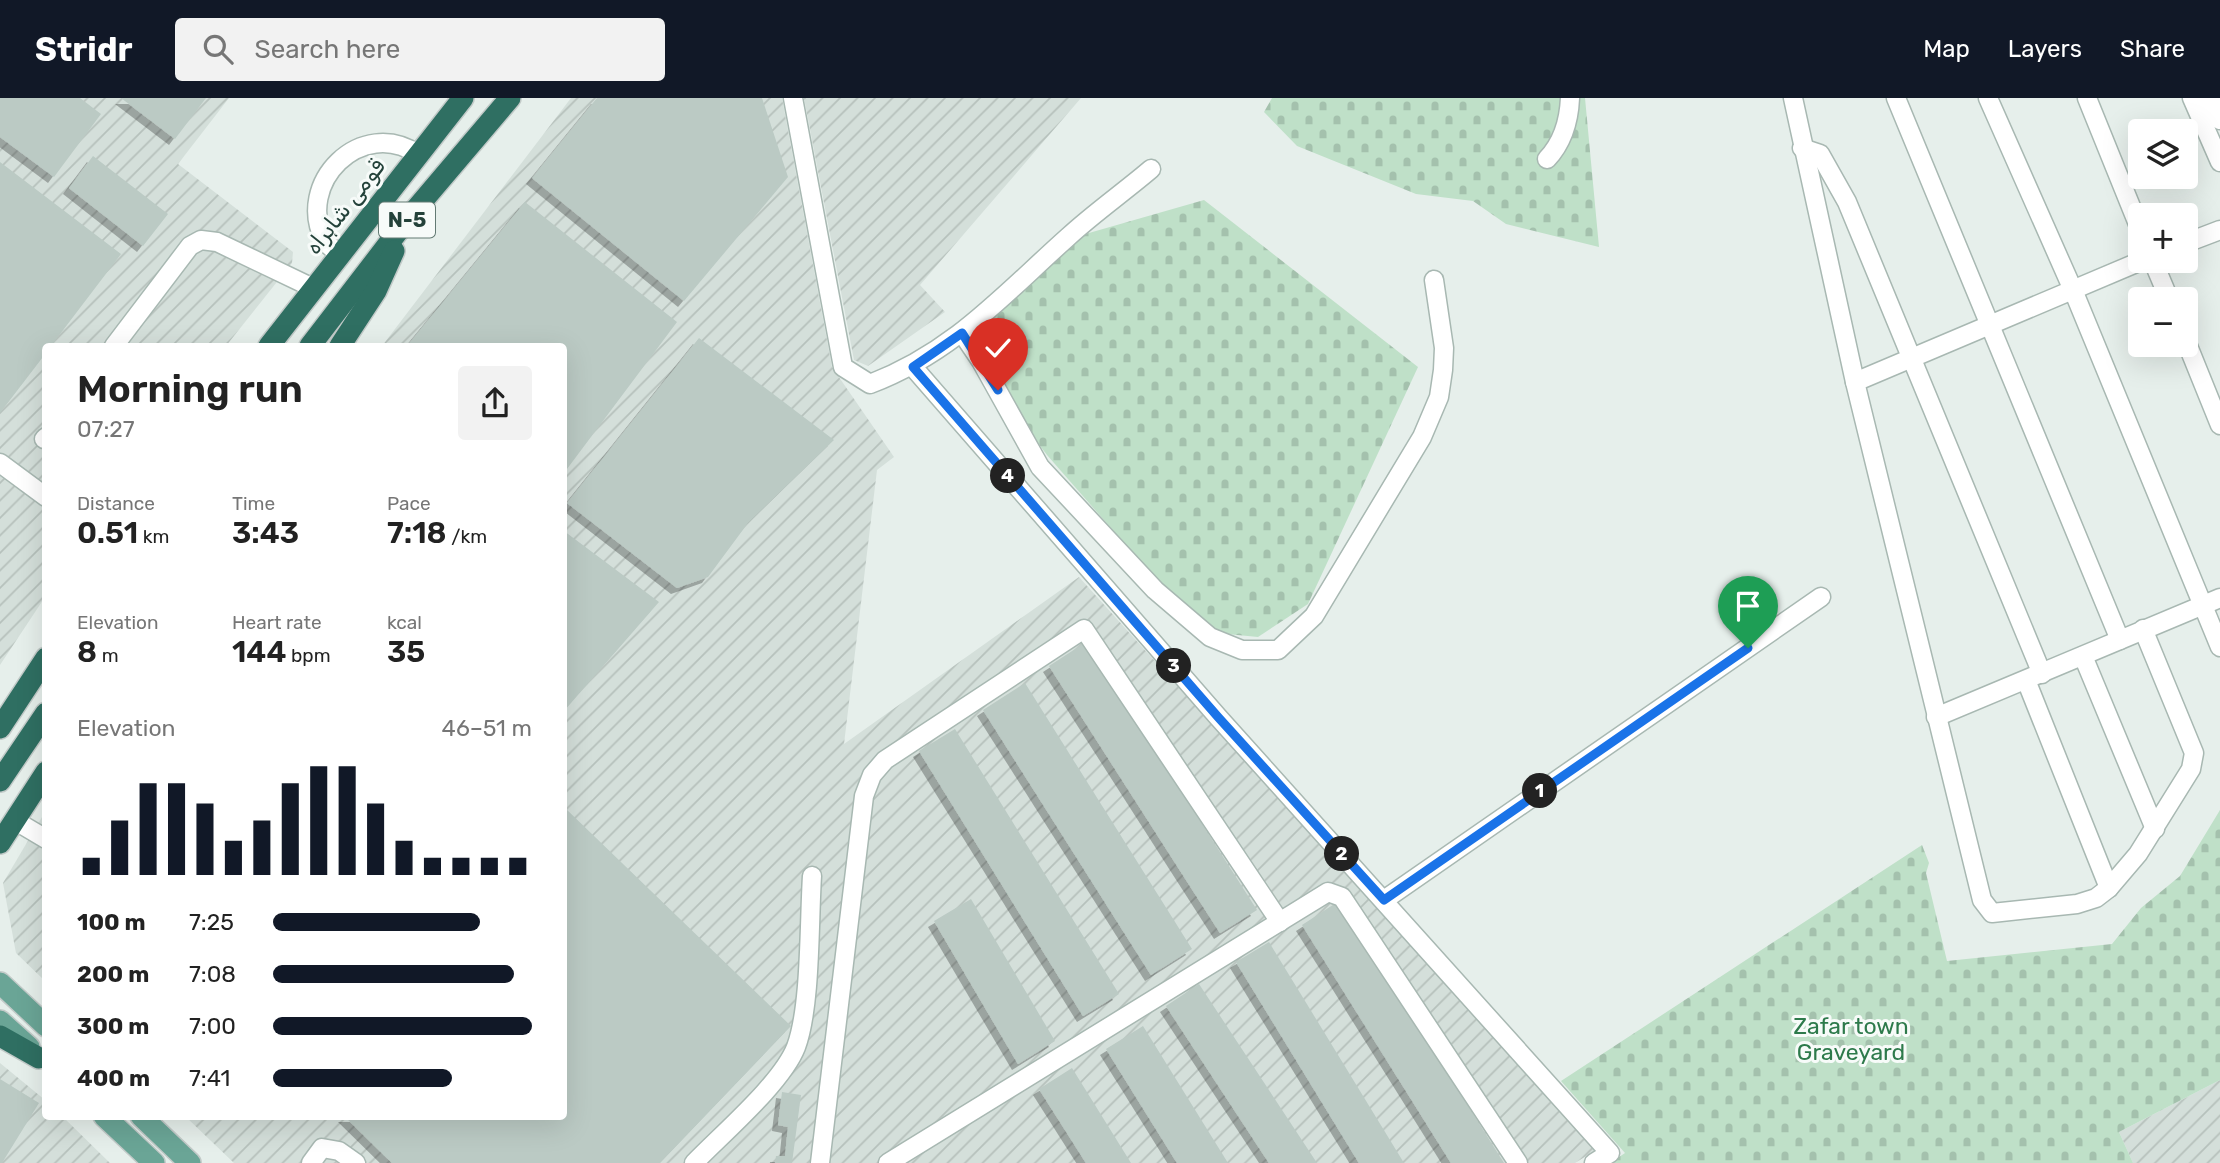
<!DOCTYPE html>
<html lang="en">
<head>
<meta charset="utf-8">
<style>
  :root { --surface:#fff; --page:#f2f2f2; --text:#222; --muted:#767676; --accent:#111827 }
  body { margin:0; font-family:Rubik,"Noto Sans Arabic",sans-serif; background:var(--page); color:var(--text); height:100vh; display:flex; flex-direction:column; font-size:26px; white-space:nowrap }
  * { box-sizing:border-box; margin:0 }
  p { font-size:23px; color:var(--muted) }
  .icon { flex:none; width:38px; height:38px; fill:none; stroke:currentColor; stroke-width:2; stroke-linecap:round; stroke-linejoin:round }
  .map { position:relative; flex:1; overflow:hidden }
  .side { position:absolute; left:42px; top:245px; width:525px; height:777px; display:flex; flex-direction:column; background:var(--surface); border-radius:7px; box-shadow:0 7px 28px #0002 }
  .side>* { flex:none }
  .buttons { position:absolute; left:2128px; top:21px; display:grid; gap:14px }
  .buttons a { display:grid; place-items:center; width:70px; height:70px; border-radius:7px; background:var(--surface); box-shadow:0 7px 28px #0002; font-size:35px }
  .pin { position:absolute; display:grid; place-items:center; width:60px; height:60px; color:#fff; margin:-72px -30px; border-radius:50% 50% 50% 0; rotate:-45deg; box-shadow:0 0 7px #0007 }
  .pin .icon { rotate:45deg }
  .km { position:absolute; width:35px; height:35px; margin:-18px; border-radius:50%; background:#222; color:#fff; font-size:19px; line-height:35px; text-align:center }
  .round { display:grid; place-items:center; flex:none; width:74px; height:74px; border-radius:7px; background:var(--page) }
  .headline { display:flex; align-items:center; justify-content:space-between; height:119px; padding:0 35px }
  h1 { font-size:38px; font-weight:600; line-height:52px }
  .figures { display:grid; grid-template-columns:repeat(3,1fr); gap:10px; height:119px; padding:7px 35px }
  .figures div { display:grid; align-content:center }
  .figures b { font-size:30px; font-weight:600 }
  .figures small { font-size:19px; font-weight:400 }
  .figures p { font-size:19px }
  .chart { height:196px; padding:14px 35px }
  .chart p { display:flex; justify-content:space-between }
  .chart svg { width:100%; height:126px; margin-top:7px; stroke:var(--accent); stroke-width:6 }
  ul { padding:0 35px; list-style:none; font-size:23px }
  li { display:grid; grid-template-columns:112px 84px 1fr; align-items:center; height:52px }
  li i { height:18px; border-radius:9px; background:var(--accent) }
  header { display:flex; align-items:center; gap:42px; box-sizing:border-box; height:98px; padding:0 35px; background:var(--accent); color:#fff }
  header strong { font-size:33px }
  nav { display:flex; gap:38px; margin-inline-start:auto; font-size:24px }
  .search { width:490px; height:63px; background:var(--page); display:flex; align-items:center; gap:18px; box-sizing:border-box; padding:0 24px; border-radius:7px; color:var(--muted); font-size:26px }
  .map>svg:first-child { display:block }
  .industrial { fill:url(#industrial-furrows) }
  .cemetery { fill:url(#cemetery-stones) }
  .building { fill:#bbcac4; filter:url(#shadow) }
  .lines { fill:none; stroke-linecap:round; stroke-linejoin:round }
  .minor-casing { stroke:#a8b8b2; stroke-width:21 }
  .major-casing { stroke:#c2cac8; stroke-width:24 }
  .highway-casing { stroke:#c2cac8; stroke-width:24 }
  .minor { stroke:#fff; stroke-width:18 }
  .major { stroke:#6aa596; stroke-width:21 }
  .highway { stroke:#2f6f62; stroke-width:21 }
  .route-casing { stroke:#fff; stroke-width:14 }
  .route { stroke:#1a73e8; stroke-width:9 }
  .labels { text-anchor:middle; stroke-width:6; stroke-linejoin:round; paint-order:stroke }
  .shield { fill:#f7fbf9; stroke:#637a73; stroke-width:2 }
  .shield-label { font-size:21px; font-weight:bold; fill:#24423a }
  .street-label { font-size:23px; fill:#24423a; stroke:#f7fbf9 }
  .park-label { font-size:23px; fill:#2d7a4b; stroke:#f7fbf9 }
</style>
</head>
<body>
<header>
<strong>Stridr</strong>
<div class="search"><svg class="icon" aria-label="search" viewBox="0 0 24 24"><circle cx="10" cy="10" r="6"/><path d="M15 15l6 6"/></svg>Search here</div>
<nav><a>Map</a><a>Layers</a><a>Share</a></nav>
</header>
<div class="map">
<svg width="2220" height="1065" viewBox="0 0 2220 1065">
  <defs>
    <pattern id="industrial-furrows" width="10" height="10" patternUnits="userSpaceOnUse" patternTransform="scale(1.75)"><rect width="10" height="10" fill="#d4dfda"/><path d="M-1 1l2-2M0 10L10 0M9 11l2-2" fill="none" stroke="#b6c1bc"/></pattern>
    <pattern id="cemetery-stones" width="16" height="16" patternUnits="userSpaceOnUse" patternTransform="scale(1.75)"><rect width="16" height="16" fill="#bfe0c8"/><path d="M2 7V4a2 2 0 0 1 4 0v3zM10 15v-3a2 2 0 0 1 4 0v3z" fill="#a4c1ad"/></pattern>
    <filter id="shadow"><feDropShadow dx="-6" dy="6" stdDeviation="0" flood-color="#0004"/></filter>
  </defs>
  <rect width="100%" height="100%" fill="#e6efeb"/>
  <g class="industrial">
    <path d="M0,0H229L178,66L293,154L292,165L226,248H46L45,499L0,567Z"/>
    <path d="M571,0H782L832,269L894,359L877,372L844,646L1079,479L1596,1052L1575,1065H234L186,1019L564,1018V248H382Z"/>
    <path d="M804,0H1081L920,187L945,214L868,268L854,262Z"/>
    <path d="M45,714V883L16,855L3,785Z"/>
    <path d="M0,965L45,1002L46,1018L63,1019L110,1065H0Z"/>
    <path d="M2220,982V1065H2133L2119,1034Z"/>
  </g>
  <g class="cemetery">
    <path d="M1272,0H1585L1599,149L1506,126L1473,103L1416,96L1297,48L1264,14Z"/>
    <path d="M1204,102L1418,269L1308,506L1258,539L1217,535L1159,485L1047,357L958,241L1068,141Z"/>
    <path d="M2220,712V982L2119,1034L2133,1065H1610L1625,1055L1561,983L1922,747L1929,765L1926,775L1947,863L2112,846L2141,810L2180,778Z"/>
  </g>
  <g class="building">
    <path d="M0,0H80L101,16L54,79L0,39Z"/>
    <path d="M121,0H206L175,41Z"/>
    <path d="M597,0H762L788,79L684,203L532,80Z"/>
    <path d="M93,58L168,116L143,148L69,90Z"/>
    <path d="M0,64L121,156L51,248H46V255L0,315Z"/>
    <path d="M525,104L677,224L564,375V248H407Z"/>
    <path d="M699,240L834,342L748,425L708,479L677,490L567,405Z"/>
    <path d="M564,433L659,504L564,613Z"/>
    <path d="M1086,544L1257,812L1220,835L1049,568Z"/>
    <path d="M1025,585L1192,851L1151,877L983,612Z"/>
    <path d="M955,631L1119,896L1083,918L919,653Z"/>
    <path d="M565,710L791,928L660,1065H392L344,1018H564Z"/>
    <path d="M971,801L1055,943L1018,966L934,823Z"/>
    <path d="M1339,803L1504,1065H1451L1302,827Z"/>
    <path d="M1269,844L1404,1065H1359L1236,864Z"/>
    <path d="M1199,886L1317,1065H1269L1166,908Z"/>
    <path d="M1143,928L1228,1065H1177L1106,951Z"/>
    <path d="M1072,970L1131,1065H1086L1039,991Z"/>
    <path d="M0,981L39,1005L2,1065H0Z"/>
    <path d="M782,994L801,997L792,1065H775L776,1058H785L788,1029L778,1027Z"/>
  </g>
  <g class="lines">
    <defs>
      <g id="minor">
        <path d="M793,0L843,269L870,286C954,254 1003,197 1068,139C1094,115 1124,94 1151,71"/>
        <path d="M1793,0L1855,284L1982,802L1992,815L2077,806L2096,800L2109,790L2138,756L2191,671L2194,655L2143,531"/>
        <path d="M1896,0L2120,542"/>
        <path d="M1988,0L2073,192L2220,549"/>
        <path d="M2087,0L2140,131"/>
        <path d="M2192,0L2220,64"/>
        <path d="M2210,0L2220,22"/>
        <path d="M1802,50L1820,56L1847,104L2042,576"/>
        <path d="M1547,61C1563,44 1569,23 1570,0"/>
        <path d="M2186,145L2220,132"/>
        <path d="M341,157C336,153 328,148 325,143C294,86 361,17 419,57"/>
        <path d="M2153,163L2169,201"/>
        <path d="M962,235L981,263L1040,369L1155,492L1210,539L1242,552H1278L1314,518L1422,339L1439,299L1443,272L1444,250L1434,182"/>
        <path d="M2186,243L2220,327"/>
        <path d="M114,248L190,148L201,142L217,144L313,190"/>
        <path d="M913,269L1218,619L1610,1055L1594,1065"/>
        <path d="M1855,284L2141,163"/>
        <path d="M44,341L46,339"/>
        <path d="M0,365L46,399"/>
        <path d="M2083,558L2155,731"/>
        <path d="M2026,582L2109,790"/>
        <path d="M1936,619L2220,500"/>
        <path d="M14,722L46,741"/>
        <path d="M1384,802L1821,499"/>
        <path d="M311,1065L322,1050L339,1053L356,1065"/>
        <path d="M694,1065C723,1035 782,985 796,949C811,909 809,824 812,778"/>
        <path d="M820,1065L864,698L872,677L885,662L1084,531L1280,824"/>
        <path d="M888,1065L1328,794L1342,799L1518,1065"/>
      </g>
      <g id="major">
        <path d="M0,885L46,928"/>
        <path d="M0,923L29,949"/>
        <path d="M104,1018L154,1065"/>
        <path d="M141,1018L190,1065"/>
      </g>
      <g id="highway">
        <path d="M269,248L463,0"/>
        <path d="M310,248L409,119L510,0"/>
        <path d="M340,248L376,193L394,153"/>
        <path d="M0,630L46,560"/>
        <path d="M0,683L46,615"/>
        <path d="M0,745L46,674"/>
        <path d="M0,938L39,960"/>
      </g>
    </defs>
    <use href="#minor" class="minor-casing"/>
    <use href="#major" class="major-casing"/>
    <use href="#highway" class="highway-casing"/>
    <use href="#minor" class="minor"/>
    <use href="#major" class="major"/>
    <use href="#highway" class="highway"/>
  </g>
  <g class="lines">
    <defs>
      <path id="route" d="M998,292L962,235L913,269L1218,619L1384,802L1748,550"/>
    </defs>
    <use href="#route" class="route-casing"/>
    <use href="#route" class="route"/>
  </g>
  <g class="labels">
    <rect class="shield" x="379" y="104.5" width="56" height="35" rx="5"/>
    <g class="shield-label">
      <text x="407" y="129">N-5</text>
    </g>
    <g class="street-label">
      <text transform="translate(345 108) rotate(-52)" y="8">قومی شاہراہ</text>
    </g>
    <g class="park-label">
      <text x="1851" y="936">Zafar town<tspan x="1851" dy="26">Graveyard</tspan></text>
    </g>
  </g>
</svg>
<div class="buttons">
<a><svg class="icon" aria-label="layers" viewBox="0 0 24 24"><path d="M12 4l9 5-9 5-9-5zM3 14l9 5 9-5"/></svg></a>
<a>+</a>
<a>−</a>
</div>
<div class="pin" style="left:1748px;top:550px;background:#1e9e55"><svg class="icon" aria-label="arrive" viewBox="0 0 24 24"><path d="M6 21V4h12l-3 4 3 4H6"/></svg></div>
<div class="pin" style="left:998px;top:292px;background:#d93025"><svg class="icon" aria-label="check" viewBox="0 0 24 24"><path d="M5 12l5 5 9-10"/></svg></div>
<b class="km" style="left:1540px;top:693px">1</b>
<b class="km" style="left:1342px;top:756px">2</b>
<b class="km" style="left:1174px;top:568px">3</b>
<b class="km" style="left:1008px;top:378px">4</b>
<section class="side">
<div class="headline"><div><h1>Morning run</h1><p>07:27</p></div><a class="round"><svg class="icon" aria-label="share" viewBox="0 0 24 24"><path d="M12 15V3M7 8l5-5 5 5M5 13v7h14v-7"/></svg></a></div>
<div class="figures">
<div><p>Distance</p><b>0.51<small> km</small></b></div>
<div><p>Time</p><b>3:43</b></div>
<div><p>Pace</p><b>7:18<small> /km</small></b></div>
</div>
<div class="figures">
<div><p>Elevation</p><b>8<small> m</small></b></div>
<div><p>Heart rate</p><b>144<small> bpm</small></b></div>
<div><p>kcal</p><b>35</b></div>
</div>
<div class="chart"><p><span>Elevation</span>46–51 m</p>
<svg viewBox="0 0 160 44" preserveAspectRatio="none"><path d="M5 44V38M15 44V25M25 44V12M35 44V12M45 44V19M55 44V32M65 44V25M75 44V12M85 44V6M95 44V6M105 44V19M115 44V32M125 44V38M135 44V38M145 44V38M155 44V38"/></svg>
</div>
<ul>
<li><b>100 m</b>7:25<i style="width:80%"></i></li>
<li><b>200 m</b>7:08<i style="width:93%"></i></li>
<li><b>300 m</b>7:00<i style="width:100%"></i></li>
<li><b>400 m</b>7:41<i style="width:69%"></i></li>
</ul>
</section>
</div>
</body>
</html>
